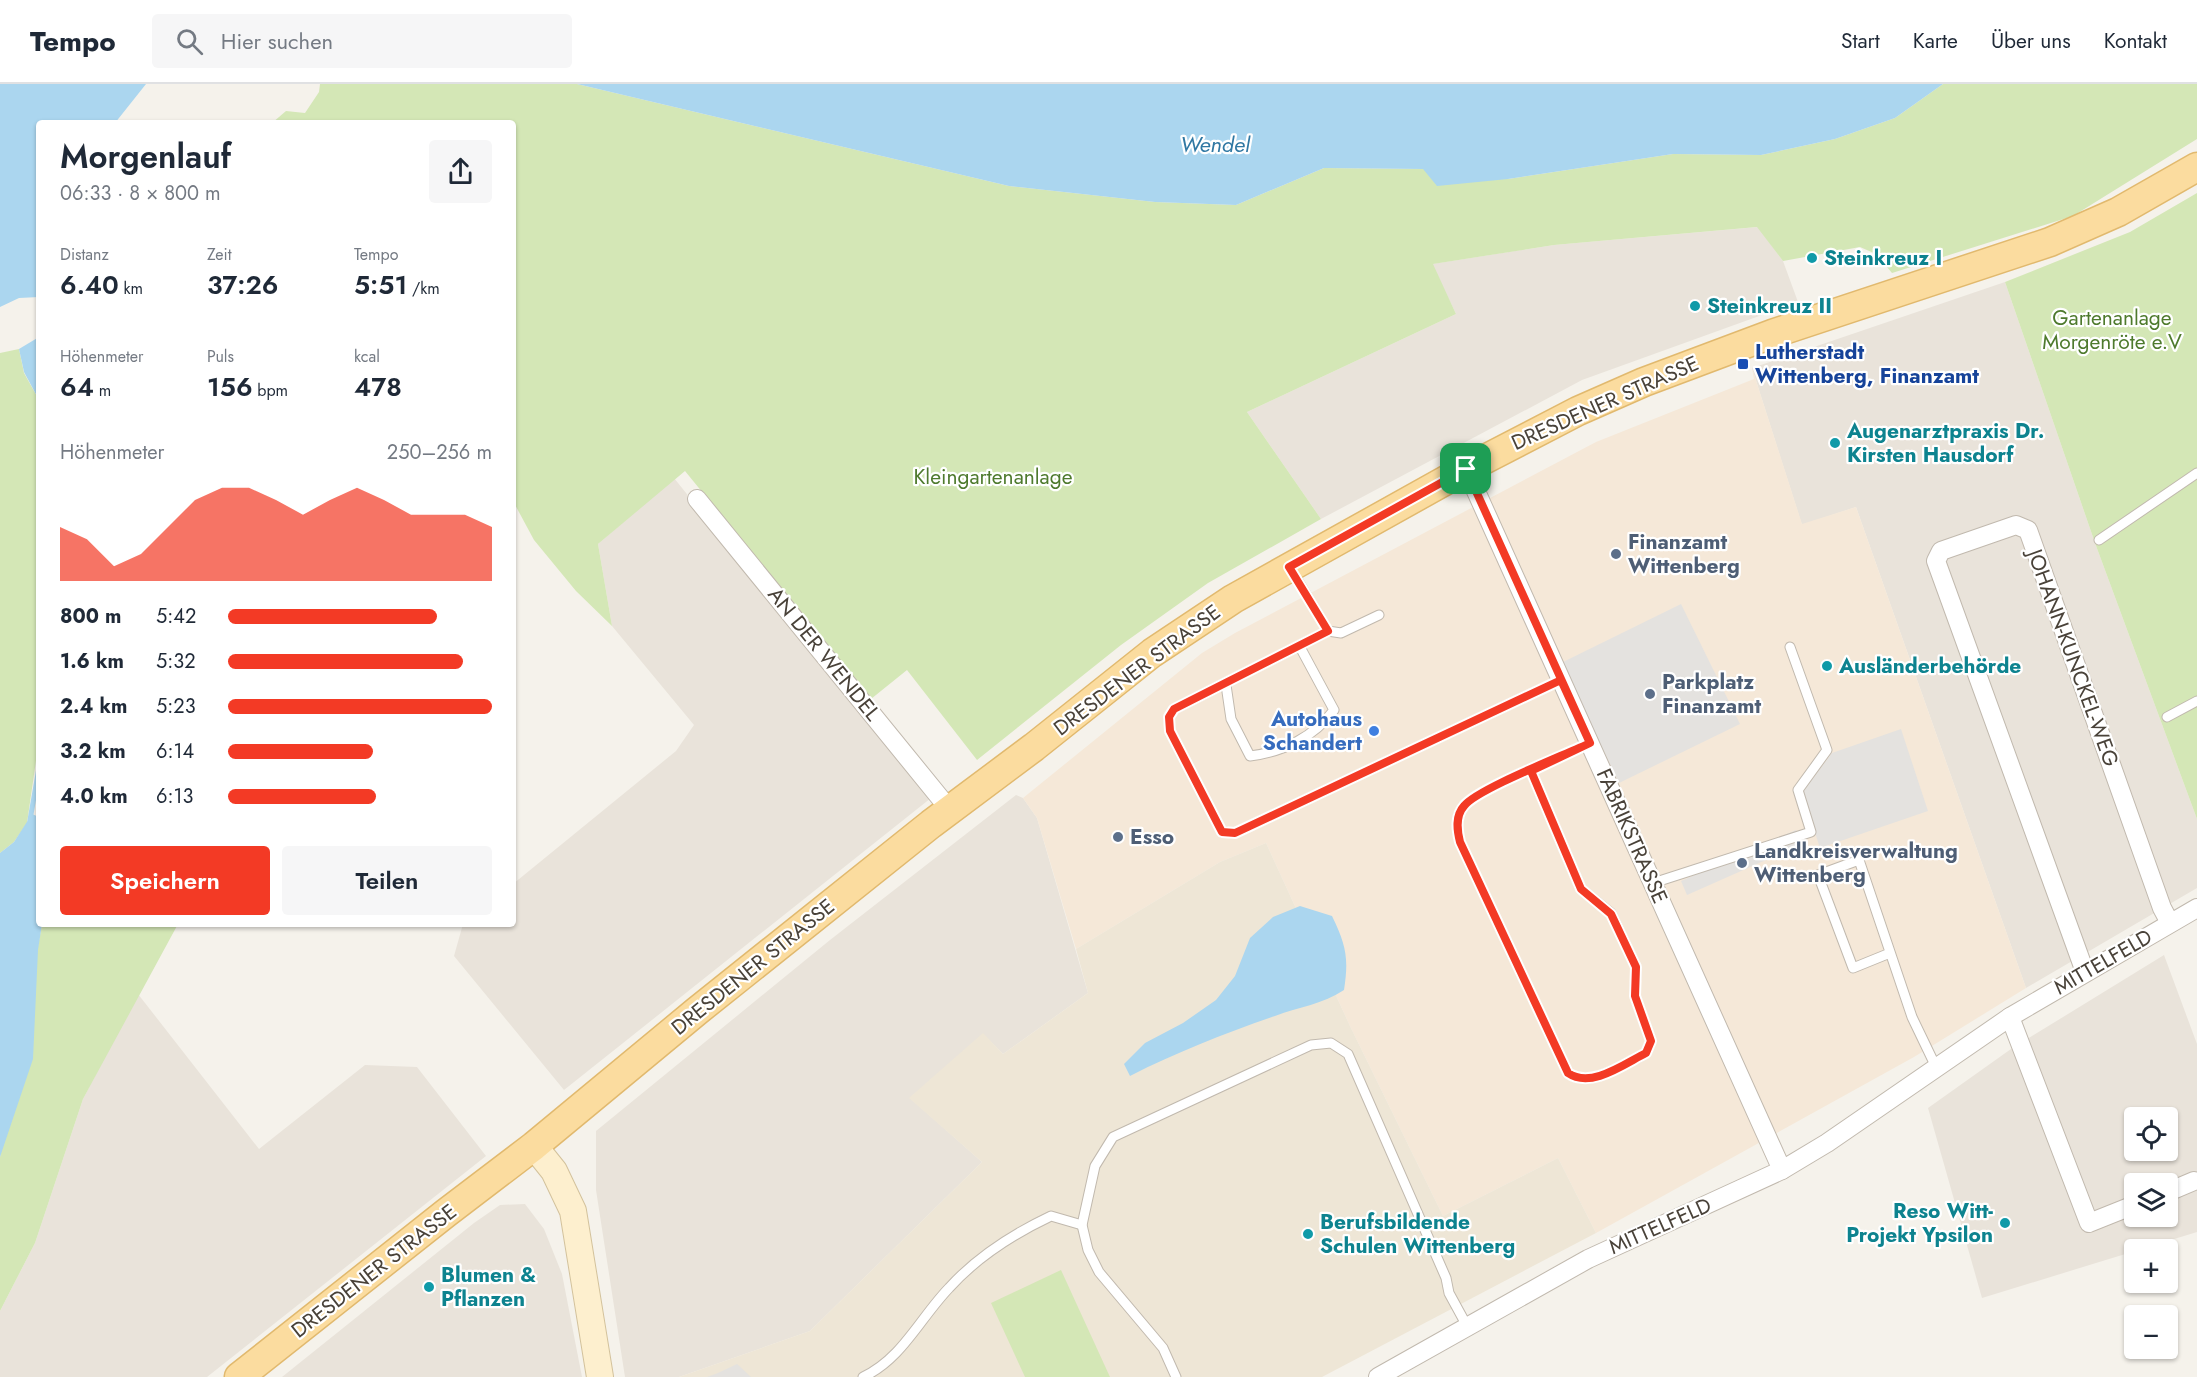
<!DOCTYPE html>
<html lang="de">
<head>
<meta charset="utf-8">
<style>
  :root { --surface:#fff; --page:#f6f6f7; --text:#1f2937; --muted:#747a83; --line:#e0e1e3; --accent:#f33a25 }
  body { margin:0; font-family:Jost,sans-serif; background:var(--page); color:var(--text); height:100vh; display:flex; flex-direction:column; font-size:22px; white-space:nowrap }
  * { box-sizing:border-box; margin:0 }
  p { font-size:20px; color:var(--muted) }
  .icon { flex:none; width:33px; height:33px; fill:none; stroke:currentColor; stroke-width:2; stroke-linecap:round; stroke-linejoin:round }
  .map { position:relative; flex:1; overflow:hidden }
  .panel { position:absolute; left:36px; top:36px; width:480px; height:807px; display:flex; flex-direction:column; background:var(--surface); border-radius:6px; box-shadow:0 2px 4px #0004 }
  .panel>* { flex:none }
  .buttons { position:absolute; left:2124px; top:1023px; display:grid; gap:12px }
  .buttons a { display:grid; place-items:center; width:54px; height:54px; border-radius:6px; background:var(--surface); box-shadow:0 2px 4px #0004; font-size:30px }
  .pin { position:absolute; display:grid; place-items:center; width:51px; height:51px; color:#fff; margin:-26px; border-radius:12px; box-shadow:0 3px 9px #0006 }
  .round { display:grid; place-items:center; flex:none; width:63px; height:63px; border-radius:6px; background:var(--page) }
  .overview { display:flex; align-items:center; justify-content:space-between; height:102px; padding:0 24px }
  h1 { font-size:33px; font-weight:600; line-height:45px }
  .figures { display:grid; grid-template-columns:repeat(3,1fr); gap:9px; height:102px; padding:6px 24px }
  .figures div { display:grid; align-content:center }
  .figures b { font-size:26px; font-weight:600 }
  .figures small { font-size:16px; font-weight:400 }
  .figures p { font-size:16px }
  .chart { height:168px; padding:12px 24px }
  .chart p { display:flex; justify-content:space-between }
  .chart svg { width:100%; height:108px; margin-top:6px; fill:var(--accent); opacity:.7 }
  .button { display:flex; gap:12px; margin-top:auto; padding:12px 24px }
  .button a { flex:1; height:69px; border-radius:6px; background:var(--accent); color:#fff; font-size:24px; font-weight:600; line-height:69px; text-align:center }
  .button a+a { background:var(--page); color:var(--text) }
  ul { padding:0 24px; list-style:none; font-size:20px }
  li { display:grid; grid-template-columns:96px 72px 1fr; align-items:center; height:45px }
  li i { height:15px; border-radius:8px; background:var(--accent) }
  header { display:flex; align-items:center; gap:36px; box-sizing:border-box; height:84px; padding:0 30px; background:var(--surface); border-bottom:2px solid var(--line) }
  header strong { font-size:28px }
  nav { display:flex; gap:33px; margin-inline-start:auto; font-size:21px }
  .search { width:420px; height:54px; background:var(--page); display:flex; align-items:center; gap:15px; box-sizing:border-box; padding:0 21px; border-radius:6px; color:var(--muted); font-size:22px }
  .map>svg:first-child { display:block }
  .residential { fill:#e9e3da; fill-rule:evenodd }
  .commercial { fill:#f5e8d8 }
  .education { fill:#eee6d6 }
  .green { fill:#d4e7b6 }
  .parking { fill:#e4e2df }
  .water { fill:#abd6ef }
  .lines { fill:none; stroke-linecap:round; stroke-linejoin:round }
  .stream { stroke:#abd6ef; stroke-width:5 }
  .service-casing { stroke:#c1b9ae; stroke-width:11 }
  .minor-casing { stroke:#c1b9ae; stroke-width:20 }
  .secondary-casing { stroke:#d3c29c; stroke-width:28 }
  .primary-casing { stroke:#e1b96e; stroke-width:31 }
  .service { stroke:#fff; stroke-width:9 }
  .minor { stroke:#fff; stroke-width:18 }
  .secondary { stroke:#fdefce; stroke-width:26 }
  .primary { stroke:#fbdc9f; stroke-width:28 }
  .route-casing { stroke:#fff; stroke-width:12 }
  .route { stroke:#f33a25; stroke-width:8 }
  .culture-dot { fill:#0f9aa8; stroke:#fff; stroke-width:2 }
  .transit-dot { fill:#1a4fb4; stroke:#fff; stroke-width:2 }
  .service-dot { fill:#5c6f8a; stroke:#fff; stroke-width:2 }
  .shop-dot { fill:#3f7fe0; stroke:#fff; stroke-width:2 }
  .labels { text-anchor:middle; stroke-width:4.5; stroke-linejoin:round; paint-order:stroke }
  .culture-label { font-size:21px; font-weight:bold; fill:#0d838f; stroke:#fff; text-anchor:start }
  .park-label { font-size:21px; fill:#4e7a2d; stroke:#fff }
  .transit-label { font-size:21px; font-weight:bold; fill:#164399; stroke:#fff; text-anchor:start }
  .street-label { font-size:21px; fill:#494239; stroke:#fff }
  .service-label { font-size:21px; font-weight:bold; fill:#4e5e75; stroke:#fff; text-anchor:start }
  .shop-label { font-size:21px; font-weight:bold; fill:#366cbe; stroke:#fff; text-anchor:end }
  .water-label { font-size:22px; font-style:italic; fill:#3078a3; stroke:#fff }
</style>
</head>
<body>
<header>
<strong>Tempo</strong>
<div class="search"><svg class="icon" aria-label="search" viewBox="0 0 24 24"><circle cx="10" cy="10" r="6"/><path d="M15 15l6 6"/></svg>Hier suchen</div>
<nav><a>Start</a><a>Karte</a><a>Über uns</a><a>Kontakt</a></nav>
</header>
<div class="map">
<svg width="2197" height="1293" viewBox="0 0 2197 1293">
  <rect width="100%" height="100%" fill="#f5f2eb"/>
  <g class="residential">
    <path d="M1758,143L1783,177L1798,218L1582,296L1321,435L1247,328L1456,230L1432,180L1554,161Z"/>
    <path d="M2005,198L2095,459L2197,735V804L2026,904L1856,423L1802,441L1752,284Z"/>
    <path d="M674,394L931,714L564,1006L454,872L463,840H513V800L676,667L694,641L612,542L598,460Z"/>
    <path d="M1016,711L1023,714L1037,734L1088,909L1003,970L983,950L910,1014L982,1078L810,1247L679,1293H625L596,1106V1047L830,856Z"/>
    <path d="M2164,871L2197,960V1148L1982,1214L1928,1024L2011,965ZM2134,1034H2168V1066H2134ZM2134,1100H2168V1132H2134Z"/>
    <path d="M138,910L259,1065L365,981L417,983L486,1072L207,1293H0V1227L35,1159L83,1015Z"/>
    <path d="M525,1120L544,1145L562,1190L582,1293H282L474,1139L500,1121Z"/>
  </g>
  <path class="commercial" d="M1752,284L1802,440L1856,423L2026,904L1914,973L1596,1149L1558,1074L1443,1132L1350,942L1266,759L1220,778L1076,865L1037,734L1023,714L1202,569L1235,549L1596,358L1754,295Z"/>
  <path class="education" d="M1266,759L1350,942L1443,1132L1558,1074L1596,1149L1322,1293H679L810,1247L982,1078L909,1014L983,949L1003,970L1088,909L1076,865L1220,778Z"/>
  <g class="green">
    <path d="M320,0H577L1009,102L1155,118L1236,121L1324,84L1423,85L1508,95L1673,70L1761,71L1835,55L1895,34L1943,0H2197V55L2073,132L1892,189L1876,170L1860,163L1783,177L1757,143L1554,161L1433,180L1456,230L1247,328L1321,435L1208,499L1121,561L977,676L907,586L871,615L685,387L598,460L612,542L576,507L534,456L513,417V39H272L286,27L305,29L319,8Z"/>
    <path d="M2197,109V735L2095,459L2005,198L2130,148Z"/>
    <path d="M19,265L24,289L39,316V656L27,739L14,758L0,769V269Z"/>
    <path d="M42,840H178L83,1015L35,1159L0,1227V1073Z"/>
    <path d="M1061,1186L1110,1293H1025L991,1219Z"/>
  </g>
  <g class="parking">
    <path d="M1681,520L1740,640L1619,699L1561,579Z"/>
    <path d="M1901,645L1928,727L1820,764L1802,709L1832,669Z"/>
    <path d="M1796,746L1802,760L1687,811L1681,797Z"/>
    <path d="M737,1280L751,1293H707L718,1289Z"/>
  </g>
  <g class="water">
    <path d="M0,0H146L115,39H39V213L19,214L0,223Z"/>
    <path d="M577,0H1943L1895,34L1835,55L1761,71L1673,70L1508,95L1437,102L1423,85L1324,84L1236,121L1155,118L1009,102Z"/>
    <path d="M39,253V316L24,288L19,265Z"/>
    <path d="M32,730L39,733V840H42L38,866L33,975L0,1073V769L14,758Z"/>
    <path d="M1300,822L1332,832C1346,861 1349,874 1344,906C1323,920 1299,923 1275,932C1226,949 1177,968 1130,992L1124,980L1145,959L1183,939L1216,916L1235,892L1250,854L1273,833Z"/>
  </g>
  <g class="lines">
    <path class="stream" d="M30,736L39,684"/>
    <defs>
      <g id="service">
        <path d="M2099,456L2197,389"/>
        <path d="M1291,485L1328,547"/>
        <path d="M1379,531L1341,549L1328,547L1174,625L1169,633L1170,647L1222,748L1235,749L1561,596"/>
        <path d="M1226,601L1231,635L1250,672C1283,668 1314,653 1334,626L1300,563"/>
        <path d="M2167,633L2197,617"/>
        <path d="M1531,687L1581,805L1611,829L1636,883L1635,912L1651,957L1646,969C1624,980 1590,1005 1568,989L1460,758C1457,746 1455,732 1464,722C1477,705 1565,671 1590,659"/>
        <path d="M1653,799L1811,748L1798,706L1827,666L1790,563"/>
        <path d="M1890,869L1853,884L1818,791L1859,776L1912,933L1936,983"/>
        <path d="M863,1293C902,1275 920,1234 949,1204C977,1173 1013,1150 1051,1132L1082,1141"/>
        <path d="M1176,1293L1163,1264L1099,1188L1088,1166L1082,1141L1095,1082L1113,1053L1311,961L1331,959L1348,970L1446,1194L1449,1209L1467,1242"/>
      </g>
      <g id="minor">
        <path d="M1466,385L1782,1086"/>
        <path d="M697,415L950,726"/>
        <path d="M2085,888L1936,477L1941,467L2016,441L2028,446L2162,824L2170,839"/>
        <path d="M2010,933L2089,1139L2134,1121"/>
        <path d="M2168,1108L2194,1097"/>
        <path d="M1378,1293L1588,1175L1782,1086L1827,1059L2010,933L2197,824"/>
      </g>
      <path id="secondary" d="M534,1062L554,1087L573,1127L600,1293"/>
      <path id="primary" d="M239,1293L446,1129L534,1062L697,927L931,740L1034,663L1152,569L1233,515L1466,385L1578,327L1644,298L1772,250L2050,158L2118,128L2197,83"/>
    </defs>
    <use href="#service" class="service-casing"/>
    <use href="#minor" class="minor-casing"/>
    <use href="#secondary" class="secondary-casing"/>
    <use href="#primary" class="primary-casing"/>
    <use href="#service" class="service"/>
    <use href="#minor" class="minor"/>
    <use href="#secondary" class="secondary"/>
    <use href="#primary" class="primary"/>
  </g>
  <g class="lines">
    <defs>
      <path id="route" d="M1466,385L1590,659C1565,671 1477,705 1464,722C1455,732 1457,746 1460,758L1568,989C1591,1005 1624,980 1646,969L1651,957L1635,912L1636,883L1611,830L1581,805L1531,687L1590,659L1561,596L1235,749L1222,748L1170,647L1169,633L1174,625L1328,547L1289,483L1466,385"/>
    </defs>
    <use href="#route" class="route-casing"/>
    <use href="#route" class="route"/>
  </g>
  <g class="culture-dot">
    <circle cx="1812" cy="174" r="6"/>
    <circle cx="1695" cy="222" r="6"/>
    <circle cx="1835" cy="359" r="6"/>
    <circle cx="1827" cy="582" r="6"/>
    <circle cx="2005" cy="1139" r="6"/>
    <circle cx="1308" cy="1150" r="6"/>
    <circle cx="429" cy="1203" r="6"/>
  </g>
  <rect class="transit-dot" x="1737" y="274" width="12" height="12" rx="3"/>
  <g class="service-dot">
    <circle cx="1616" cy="470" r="6"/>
    <circle cx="1650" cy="610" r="6"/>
    <circle cx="1118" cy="753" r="6"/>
    <circle cx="1742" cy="779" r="6"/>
  </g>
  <circle class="shop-dot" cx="1374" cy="647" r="6"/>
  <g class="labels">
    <g class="culture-label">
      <text x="1824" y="181">Steinkreuz I</text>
      <text x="1707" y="229">Steinkreuz II</text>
      <text x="1847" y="354">Augenarztpraxis Dr.<tspan x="1847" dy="24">Kirsten Hausdorf</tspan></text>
      <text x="1839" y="589">Ausländerbehörde</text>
      <text x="1993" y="1134" text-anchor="end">Reso Witt-<tspan x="1993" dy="24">Projekt Ypsilon</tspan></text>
      <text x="1320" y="1145">Berufsbildende<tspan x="1320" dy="24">Schulen Wittenberg</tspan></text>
      <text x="441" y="1198">Blumen &amp;<tspan x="441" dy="24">Pflanzen</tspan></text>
    </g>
    <g class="park-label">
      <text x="2112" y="241">Gartenanlage<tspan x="2112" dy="24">Morgenröte e.V</tspan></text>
      <text x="993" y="400">Kleingartenanlage</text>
    </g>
    <g class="transit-label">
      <text x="1755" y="275">Lutherstadt<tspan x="1755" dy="24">Wittenberg, Finanzamt</tspan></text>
    </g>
    <g class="street-label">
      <text transform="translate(1605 319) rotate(-24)" y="7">DRESDENER STRASSE</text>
      <text transform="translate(824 570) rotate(51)" y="7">AN DER WENDEL</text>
      <text transform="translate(2073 574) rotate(70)" y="7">JOHANN-KUNCKEL-WEG</text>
      <text transform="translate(1137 586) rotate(-37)" y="7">DRESDENER STRASSE</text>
      <text transform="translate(1632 752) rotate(66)" y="7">FABRIKSTRASSE</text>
      <text transform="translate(2103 878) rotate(-30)" y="7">MITTELFELD</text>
      <text transform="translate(753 883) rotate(-39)" y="7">DRESDENER STRASSE</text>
      <text transform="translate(1660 1142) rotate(-24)" y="7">MITTELFELD</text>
      <text transform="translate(374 1187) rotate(-38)" y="7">DRESDENER STRASSE</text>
    </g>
    <g class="service-label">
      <text x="1628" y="465">Finanzamt<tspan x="1628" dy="24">Wittenberg</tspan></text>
      <text x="1662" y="605">Parkplatz<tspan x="1662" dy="24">Finanzamt</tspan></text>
      <text x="1130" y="760">Esso</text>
      <text x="1754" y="774">Landkreisverwaltung<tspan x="1754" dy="24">Wittenberg</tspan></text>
    </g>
    <g class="shop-label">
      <text x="1362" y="642">Autohaus<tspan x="1362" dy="24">Schandert</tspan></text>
    </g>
    <g class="water-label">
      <text x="1215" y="68">Wendel</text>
    </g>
  </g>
</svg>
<div class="buttons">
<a><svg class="icon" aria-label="locate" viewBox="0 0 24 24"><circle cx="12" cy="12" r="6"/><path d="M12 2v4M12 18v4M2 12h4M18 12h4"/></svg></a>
<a><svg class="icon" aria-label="layers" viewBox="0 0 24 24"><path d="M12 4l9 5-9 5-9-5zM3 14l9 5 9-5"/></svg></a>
<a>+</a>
<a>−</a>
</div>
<div class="pin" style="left:1466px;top:385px;background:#1e9e55"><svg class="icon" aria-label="arrive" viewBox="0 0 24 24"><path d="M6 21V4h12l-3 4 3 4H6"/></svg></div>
<section class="panel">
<div class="overview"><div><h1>Morgenlauf</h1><p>06:33 · 8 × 800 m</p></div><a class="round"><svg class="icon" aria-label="share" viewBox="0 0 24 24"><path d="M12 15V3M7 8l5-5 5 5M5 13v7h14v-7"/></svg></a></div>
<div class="figures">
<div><p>Distanz</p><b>6.40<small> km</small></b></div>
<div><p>Zeit</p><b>37:26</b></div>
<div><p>Tempo</p><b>5:51<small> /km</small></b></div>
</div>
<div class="figures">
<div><p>Höhenmeter</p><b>64<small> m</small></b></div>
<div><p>Puls</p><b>156<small> bpm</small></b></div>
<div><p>kcal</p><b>478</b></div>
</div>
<div class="chart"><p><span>Höhenmeter</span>250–256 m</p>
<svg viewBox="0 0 160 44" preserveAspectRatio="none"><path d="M0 44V22L10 27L20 38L30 33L40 22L50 11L60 6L70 6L80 11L90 17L100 11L110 6L120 11L130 17L140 17L150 17L160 22V44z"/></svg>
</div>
<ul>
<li><b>800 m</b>5:42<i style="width:79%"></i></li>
<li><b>1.6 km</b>5:32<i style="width:89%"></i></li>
<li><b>2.4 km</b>5:23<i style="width:100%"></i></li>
<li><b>3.2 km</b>6:14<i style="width:55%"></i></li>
<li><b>4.0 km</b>6:13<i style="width:56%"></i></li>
</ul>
<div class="button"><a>Speichern</a><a>Teilen</a></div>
</section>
</div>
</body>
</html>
